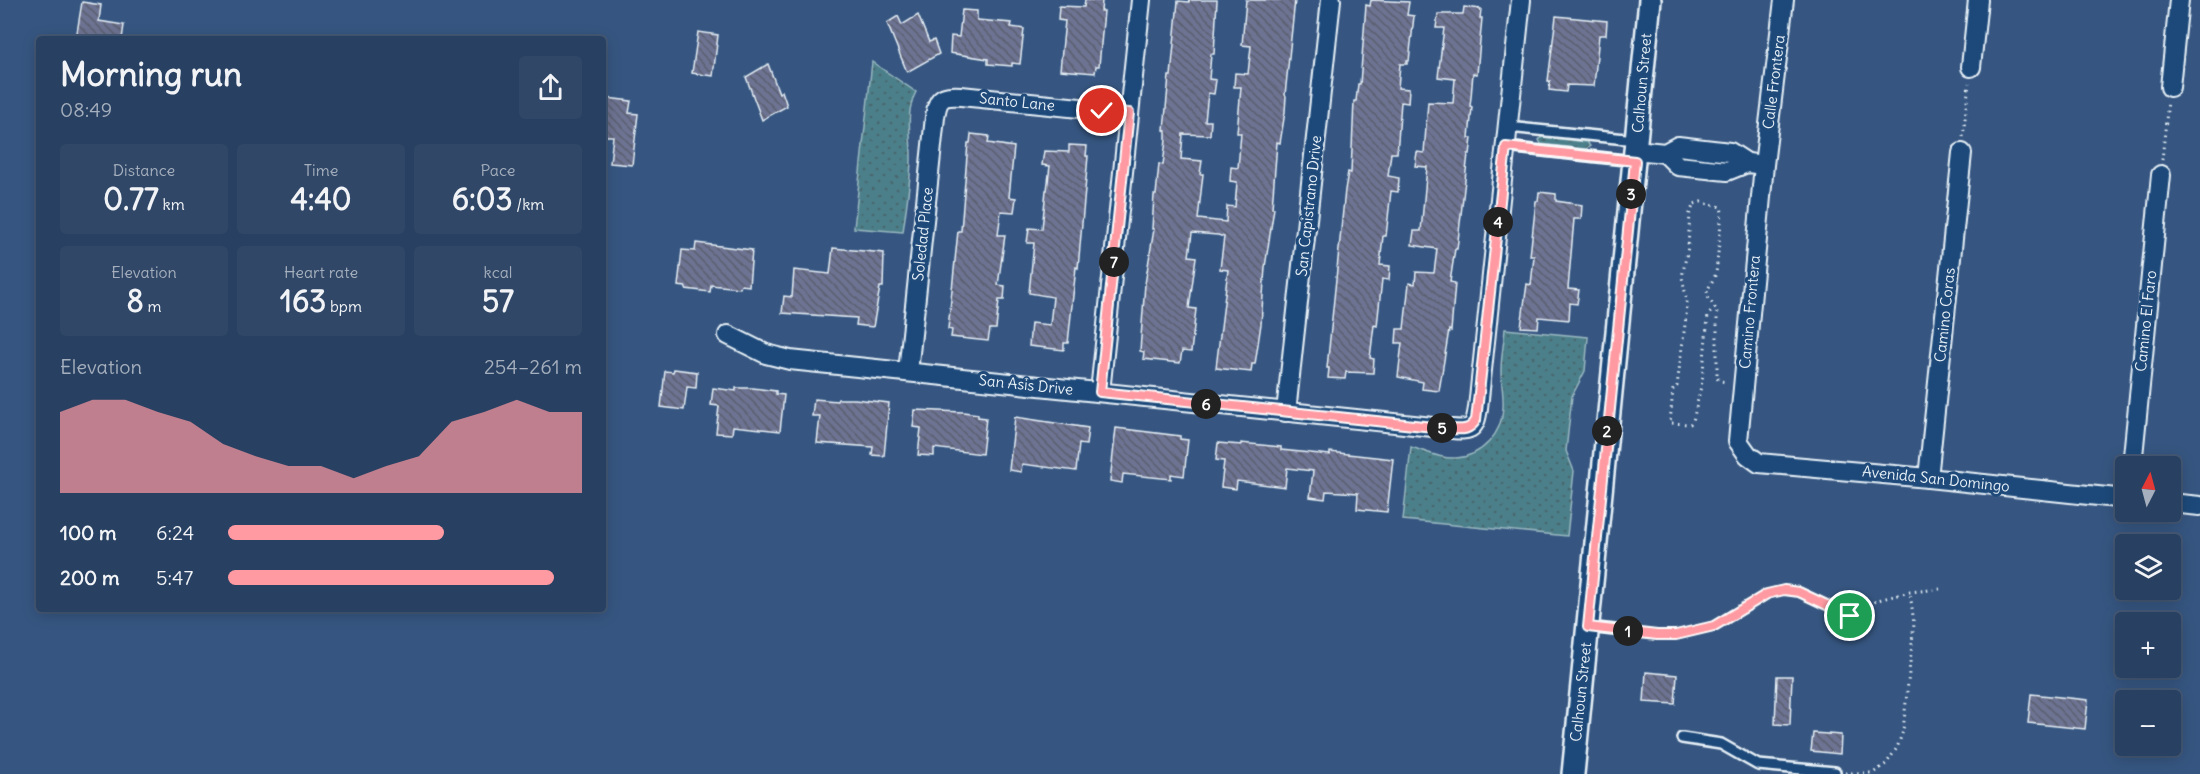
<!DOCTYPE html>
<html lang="en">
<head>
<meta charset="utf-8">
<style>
  :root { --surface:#284061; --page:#304767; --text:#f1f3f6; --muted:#a5afbd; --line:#445976; --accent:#ff9aa2 }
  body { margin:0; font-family:Delius,sans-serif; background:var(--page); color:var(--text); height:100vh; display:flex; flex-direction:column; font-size:22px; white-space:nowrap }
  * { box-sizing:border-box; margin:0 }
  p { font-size:20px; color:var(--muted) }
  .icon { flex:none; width:33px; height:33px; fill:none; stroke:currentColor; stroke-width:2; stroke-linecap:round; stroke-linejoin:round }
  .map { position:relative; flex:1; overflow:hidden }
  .details { position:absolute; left:36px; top:36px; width:570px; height:576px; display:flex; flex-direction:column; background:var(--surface); border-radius:6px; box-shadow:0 3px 15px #0003,0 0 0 2px var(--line) }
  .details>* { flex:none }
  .needle { width:39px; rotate:6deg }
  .controls { position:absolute; left:2115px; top:456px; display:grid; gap:12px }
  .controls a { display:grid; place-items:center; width:66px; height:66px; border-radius:6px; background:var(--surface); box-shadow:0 3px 15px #0003,0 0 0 2px var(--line); font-size:30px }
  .pin { position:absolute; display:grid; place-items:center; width:51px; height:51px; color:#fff; margin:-26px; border:3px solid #fff; border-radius:50%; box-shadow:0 2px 6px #0007 }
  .km { position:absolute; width:30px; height:30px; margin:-15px; border-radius:50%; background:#222; color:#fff; font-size:16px; line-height:30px; text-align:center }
  .round { display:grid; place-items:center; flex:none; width:63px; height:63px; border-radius:6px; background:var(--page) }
  .headline { display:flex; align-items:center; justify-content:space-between; height:102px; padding:0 24px }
  h1 { font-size:33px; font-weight:700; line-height:45px }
  .figures { display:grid; grid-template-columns:repeat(3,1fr); gap:9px; height:102px; padding:6px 24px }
  .figures div { display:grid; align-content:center; border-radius:6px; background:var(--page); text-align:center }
  .figures b { font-size:30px; font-weight:700 }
  .figures small { font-size:16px; font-weight:400 }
  .figures p { font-size:16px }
  .chart { height:168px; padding:12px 24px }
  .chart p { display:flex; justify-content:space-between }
  .chart svg { width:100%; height:108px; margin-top:6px; fill:var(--accent); opacity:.7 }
  ul { padding:0 24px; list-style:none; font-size:20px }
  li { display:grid; grid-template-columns:96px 72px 1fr; align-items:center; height:45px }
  li i { height:15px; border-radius:8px; background:var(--accent) }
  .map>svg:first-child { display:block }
  .grass { fill:url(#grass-dots); stroke:#9ab8c1; stroke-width:1.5 }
  .building { fill:url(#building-back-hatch); stroke:#e8f1f8; stroke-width:1.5 }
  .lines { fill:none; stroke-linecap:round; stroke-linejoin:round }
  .service-casing { stroke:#e8f1f8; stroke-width:14 }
  .minor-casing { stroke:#e8f1f8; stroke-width:22 }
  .tertiary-casing { stroke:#e8f1f8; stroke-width:26 }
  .path { stroke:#e8f1f8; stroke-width:3; stroke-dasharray:1.5 4.5; stroke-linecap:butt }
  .service { stroke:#1f4a7a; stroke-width:9 }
  .minor { stroke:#1f4a7a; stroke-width:18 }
  .tertiary { stroke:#1f4a7a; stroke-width:21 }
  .route-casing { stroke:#fff; stroke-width:12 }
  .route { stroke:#ff9aa2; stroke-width:8 }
  .labels { text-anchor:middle; stroke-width:6; stroke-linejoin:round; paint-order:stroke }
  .street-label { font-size:15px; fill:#e8f1f8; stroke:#1f4a7a }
</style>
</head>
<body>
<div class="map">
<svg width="2200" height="774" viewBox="0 0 2200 774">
  <defs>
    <pattern id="grass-dots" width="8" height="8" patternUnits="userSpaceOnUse" patternTransform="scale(1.5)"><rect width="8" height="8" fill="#4c7f8a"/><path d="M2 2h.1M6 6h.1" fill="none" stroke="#49666d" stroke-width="1.8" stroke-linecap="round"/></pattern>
    <pattern id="building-back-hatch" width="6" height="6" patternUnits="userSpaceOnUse" patternTransform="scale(1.5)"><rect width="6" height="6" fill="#6d7392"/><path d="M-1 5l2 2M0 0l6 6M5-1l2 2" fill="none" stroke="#5a5e6e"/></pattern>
  </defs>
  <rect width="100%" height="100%" fill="#365681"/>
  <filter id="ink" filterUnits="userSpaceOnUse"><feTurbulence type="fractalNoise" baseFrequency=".0167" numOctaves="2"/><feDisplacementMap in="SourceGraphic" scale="12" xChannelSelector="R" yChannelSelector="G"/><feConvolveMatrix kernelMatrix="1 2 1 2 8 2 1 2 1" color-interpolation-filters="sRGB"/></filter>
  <g filter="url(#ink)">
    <g class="grass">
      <path d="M872,62L916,92C904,114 912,137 911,161C910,185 906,209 903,232L854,228Z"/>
      <path d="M1542,137L1587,142L1590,146L1586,149L1541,144L1539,140Z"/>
      <path d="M1505,329L1588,337L1585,371L1572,396L1566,451L1574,471L1567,536L1403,520L1411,447C1425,451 1441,459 1456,458C1482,456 1502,434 1503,408C1504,396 1501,383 1501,371C1501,357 1504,342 1505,329Z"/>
    </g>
    <g class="building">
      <path d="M1085,0L1102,1L1101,11H1104L1099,66H1096L1095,73L1060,70L1065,21L1058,20L1059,6L1084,7Z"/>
      <path d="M1189,0H1217L1214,54H1211L1209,79L1216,80L1214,94L1208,93L1205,121H1211L1210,135L1183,134L1181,159L1202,161L1200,174H1203L1198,219L1226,222L1227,206L1235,207L1237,182L1230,181L1231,167L1238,168L1241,133H1237L1241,87H1234L1235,73L1248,74L1251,46L1242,45L1246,0H1295L1285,95L1286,96L1285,112L1280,143L1277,142L1272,208H1274L1265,267L1261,324L1255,364H1252L1251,372L1216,368L1228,270L1220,269L1224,237L1218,235L1192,233L1189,256L1196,257L1189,308L1196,309L1191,352L1182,351L1180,363L1143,359L1144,352L1140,351L1145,284L1154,229H1152L1154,195H1156L1159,164L1163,165L1166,140V131L1164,130L1169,76H1171L1178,1L1189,2Z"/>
      <path d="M1371,0L1409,2L1407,15L1414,16L1409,61H1407V64H1400L1398,88L1409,89L1408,103L1401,102L1397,153H1391L1388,176L1399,178L1398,192L1391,191L1386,236H1383L1380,265L1390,266L1389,280L1382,279L1377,326L1374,325L1370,358L1374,359L1373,373L1346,372L1345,379L1328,378L1329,368H1327L1345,190L1348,172L1351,173L1354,101H1356L1358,84H1360L1366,5L1370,6Z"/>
      <path d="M82,2L101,5L99,21L124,25L122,39H76Z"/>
      <path d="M1464,7L1481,9L1480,18H1482L1477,74L1473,73L1471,97L1470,106L1472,107L1469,138H1472L1470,154H1468L1457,249H1455L1450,282L1455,283L1451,331L1449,330L1439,391L1422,389L1423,382L1398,377L1402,343H1396L1397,329H1404L1409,283L1415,284L1416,272L1434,273L1437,249L1412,245L1414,231H1421L1427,167L1415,166L1417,152L1424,153L1428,102L1453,103L1455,79L1438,77L1444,28H1436L1438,14H1463Z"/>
      <path d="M962,10L977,11V20L1012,23L1011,27L1024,29L1020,64L1012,63V66L988,64V59L950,53L951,36L959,37Z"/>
      <path d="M918,15L929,42L934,40L939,54L907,72L887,23L898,16L902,25Z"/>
      <path d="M1556,16L1607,21L1606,35H1599L1594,86L1567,85L1566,92L1549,90L1550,81H1548Z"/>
      <path d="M698,32L718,35L713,76L692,73Z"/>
      <path d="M768,64L779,93L782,91L787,106L762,120L746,77Z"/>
      <path d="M607,98L631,101L629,113L638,114L632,165L610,163L613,136H603Z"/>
      <path d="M971,134L989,136L988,143L1014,147L1009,197L1016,198L1014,212L1001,211L998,235H1005L998,285L1005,286L1004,300H999L996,329H990L988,341L951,337L952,330L948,329L958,231H961L968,143H970Z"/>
      <path d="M1069,145L1087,146L1086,156H1088L1078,268L1076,267L1068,343H1064V350L1029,346L1031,323L1050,325L1053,297L1029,293L1034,243H1027L1029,228L1042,229L1046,190H1047L1050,166L1042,165L1044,151L1069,152Z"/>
      <path d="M1539,192L1556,194V201L1582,205L1581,219H1574L1568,289L1579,290L1577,304L1570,303L1569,320L1539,317L1538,328L1521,327L1527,284L1531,285L1534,256H1530L1536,201H1538Z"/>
      <path d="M696,243L752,250L749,286L741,285L740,288L711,285L710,292L686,289V287L678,286L682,250L695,251Z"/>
      <path d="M833,248L884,253L883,287H880L873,327L856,325L857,318L782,313L784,296L792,297L794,270L830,274Z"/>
      <path d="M674,369L697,372L696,388L687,387L684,410L661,407L665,371L673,372Z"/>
      <path d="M713,388L736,391V388H753L776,391V394L784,395L780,431L733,426L732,434L716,433L719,406L711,405Z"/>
      <path d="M814,399L837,401L838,399H855L889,403L884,456L872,455L873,447L817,443L820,416H812Z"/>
      <path d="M915,410L963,412L978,414V417L986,418L982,454L934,448V456L918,455L921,428L913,427Z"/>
      <path d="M1015,417L1088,428L1086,445L1079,444L1076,471L1022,464L1021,472L1009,470Z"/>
      <path d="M1116,428L1180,436V439L1188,440L1184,476L1171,474V479L1123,474L1122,483L1110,481Z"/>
      <path d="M1218,443L1241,445V443L1281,447V450L1330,455V452L1393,459L1387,512L1357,509L1358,493L1326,491L1325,499L1310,497L1313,471L1287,468L1285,487L1237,481L1236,489L1221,487L1224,461L1216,460Z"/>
      <path d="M1646,672L1677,675L1675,704L1644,702Z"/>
      <path d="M1777,676H1792L1790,725L1775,724Z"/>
      <path d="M2031,694L2088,700L2085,729L2028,723Z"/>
      <path d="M1813,733L1841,735L1840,754L1811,751Z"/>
    </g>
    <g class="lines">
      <defs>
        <g id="service">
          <path d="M1508,127L1636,140"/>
          <path d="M1506,147L1634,161"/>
          <path d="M1588,627L1632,632"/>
          <path d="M1682,738L1721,744L1758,765L1835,772"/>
        </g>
        <g id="minor">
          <path d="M1784,0L1764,165L1738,441L1748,455L1759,463L1928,478L2126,499"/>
          <path d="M1971,67L1978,0"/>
          <path d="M2170,87L2179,0"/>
          <path d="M1635,150L1665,153L1678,146L1730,152L1747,163"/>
          <path d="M1665,153L1678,166L1727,171L1747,163L1756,164"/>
          <path d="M728,335L766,354L790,360L1452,429C1472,431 1475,428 1478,408L1521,0"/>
          <path d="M908,372L935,117C938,98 941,95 961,96L1129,113"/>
          <path d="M1100,392L1141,0"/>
          <path d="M1286,412L1331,0"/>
          <path d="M2132,466L2161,175"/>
          <path d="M1928,478L1962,153"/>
          <path d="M2170,503L2200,506"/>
        </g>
        <path id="tertiary" d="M1573,774L1650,0"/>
      </defs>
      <use href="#service" class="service-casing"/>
      <use href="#minor" class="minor-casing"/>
      <use href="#tertiary" class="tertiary-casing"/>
      <g class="path">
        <path d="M1963,137L1969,83"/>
        <path d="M2162,160L2168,101"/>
        <path d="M1715,308L1708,315L1702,382L1693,421L1690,424L1670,423L1673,389L1677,386L1686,317L1687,301L1682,277L1688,247L1690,213L1694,204L1701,202L1721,207L1722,212L1716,274L1707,291L1708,297L1717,311V378L1719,381L1727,382"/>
        <path d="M1642,633C1675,637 1707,632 1736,613C1751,603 1766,590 1786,590C1808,590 1831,606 1850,616L1878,600L1910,592L1940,589"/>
        <path d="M1845,773H1873L1886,764L1897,748L1903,731L1914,624L1910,592"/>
      </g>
      <use href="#service" class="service"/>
      <use href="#minor" class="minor"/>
      <use href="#tertiary" class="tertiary"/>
    </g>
  </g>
  <g class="lines" filter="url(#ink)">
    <defs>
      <path id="route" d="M1102,111L1129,113L1100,392L1452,429C1463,430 1470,430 1476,420L1506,147L1635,161L1588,627L1657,635H1676L1714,626L1767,594L1784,590L1799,592L1850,616"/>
    </defs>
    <use href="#route" class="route-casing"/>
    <use href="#route" class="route"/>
  </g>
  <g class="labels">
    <g class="street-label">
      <text transform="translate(1774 82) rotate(-83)" y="5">Calle Frontera</text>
      <text transform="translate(1642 83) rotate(-85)" y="5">Calhoun Street</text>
      <text transform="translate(1017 102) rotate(6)" y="5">Santo Lane</text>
      <text transform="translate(1309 206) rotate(-84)" y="5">San Capistrano Drive</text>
      <text transform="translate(923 234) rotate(-84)" y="5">Soledad Place</text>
      <text transform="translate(1750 312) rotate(-85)" y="5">Camino Frontera</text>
      <text transform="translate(1945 315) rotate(-84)" y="5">Camino Coras</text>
      <text transform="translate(2146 321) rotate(-84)" y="5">Camino El Faro</text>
      <text transform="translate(1026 385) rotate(6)" y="5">San Asis Drive</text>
      <text transform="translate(1936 479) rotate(6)" y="5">Avenida San Domingo</text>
      <text transform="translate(1581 692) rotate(-84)" y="5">Calhoun Street</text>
    </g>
  </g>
</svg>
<div class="controls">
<a><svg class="needle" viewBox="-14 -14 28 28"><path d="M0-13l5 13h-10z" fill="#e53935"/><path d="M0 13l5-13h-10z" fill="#a5afbd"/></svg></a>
<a><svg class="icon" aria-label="layers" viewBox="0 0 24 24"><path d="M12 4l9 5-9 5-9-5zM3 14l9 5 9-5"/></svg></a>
<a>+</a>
<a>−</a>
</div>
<div class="pin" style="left:1850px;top:616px;background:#1e9e55"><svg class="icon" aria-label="arrive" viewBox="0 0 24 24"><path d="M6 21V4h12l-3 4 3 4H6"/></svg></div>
<div class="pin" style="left:1102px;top:111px;background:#d93025"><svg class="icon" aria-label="check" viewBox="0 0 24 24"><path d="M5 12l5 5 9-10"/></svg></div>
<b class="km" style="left:1628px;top:631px">1</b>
<b class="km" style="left:1607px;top:431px">2</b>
<b class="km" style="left:1631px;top:194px">3</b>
<b class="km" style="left:1498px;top:222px">4</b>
<b class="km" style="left:1442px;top:428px">5</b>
<b class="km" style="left:1206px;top:404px">6</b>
<b class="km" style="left:1114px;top:262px">7</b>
<section class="details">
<div class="headline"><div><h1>Morning run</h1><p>08:49</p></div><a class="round"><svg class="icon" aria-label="share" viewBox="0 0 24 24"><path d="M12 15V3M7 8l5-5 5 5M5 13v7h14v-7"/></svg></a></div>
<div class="figures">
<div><p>Distance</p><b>0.77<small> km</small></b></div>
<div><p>Time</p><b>4:40</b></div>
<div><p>Pace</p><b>6:03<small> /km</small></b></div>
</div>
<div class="figures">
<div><p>Elevation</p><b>8<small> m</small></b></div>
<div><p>Heart rate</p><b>163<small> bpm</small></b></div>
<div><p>kcal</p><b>57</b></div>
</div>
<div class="chart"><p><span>Elevation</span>254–261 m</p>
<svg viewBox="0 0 160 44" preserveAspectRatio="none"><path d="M0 44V11L10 6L20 6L30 11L40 15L50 24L60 29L70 33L80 33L90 38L100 33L110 29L120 15L130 11L140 6L150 11L160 11V44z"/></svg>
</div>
<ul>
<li><b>100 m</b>6:24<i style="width:61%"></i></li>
<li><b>200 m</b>5:47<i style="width:92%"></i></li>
</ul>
</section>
</div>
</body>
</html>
